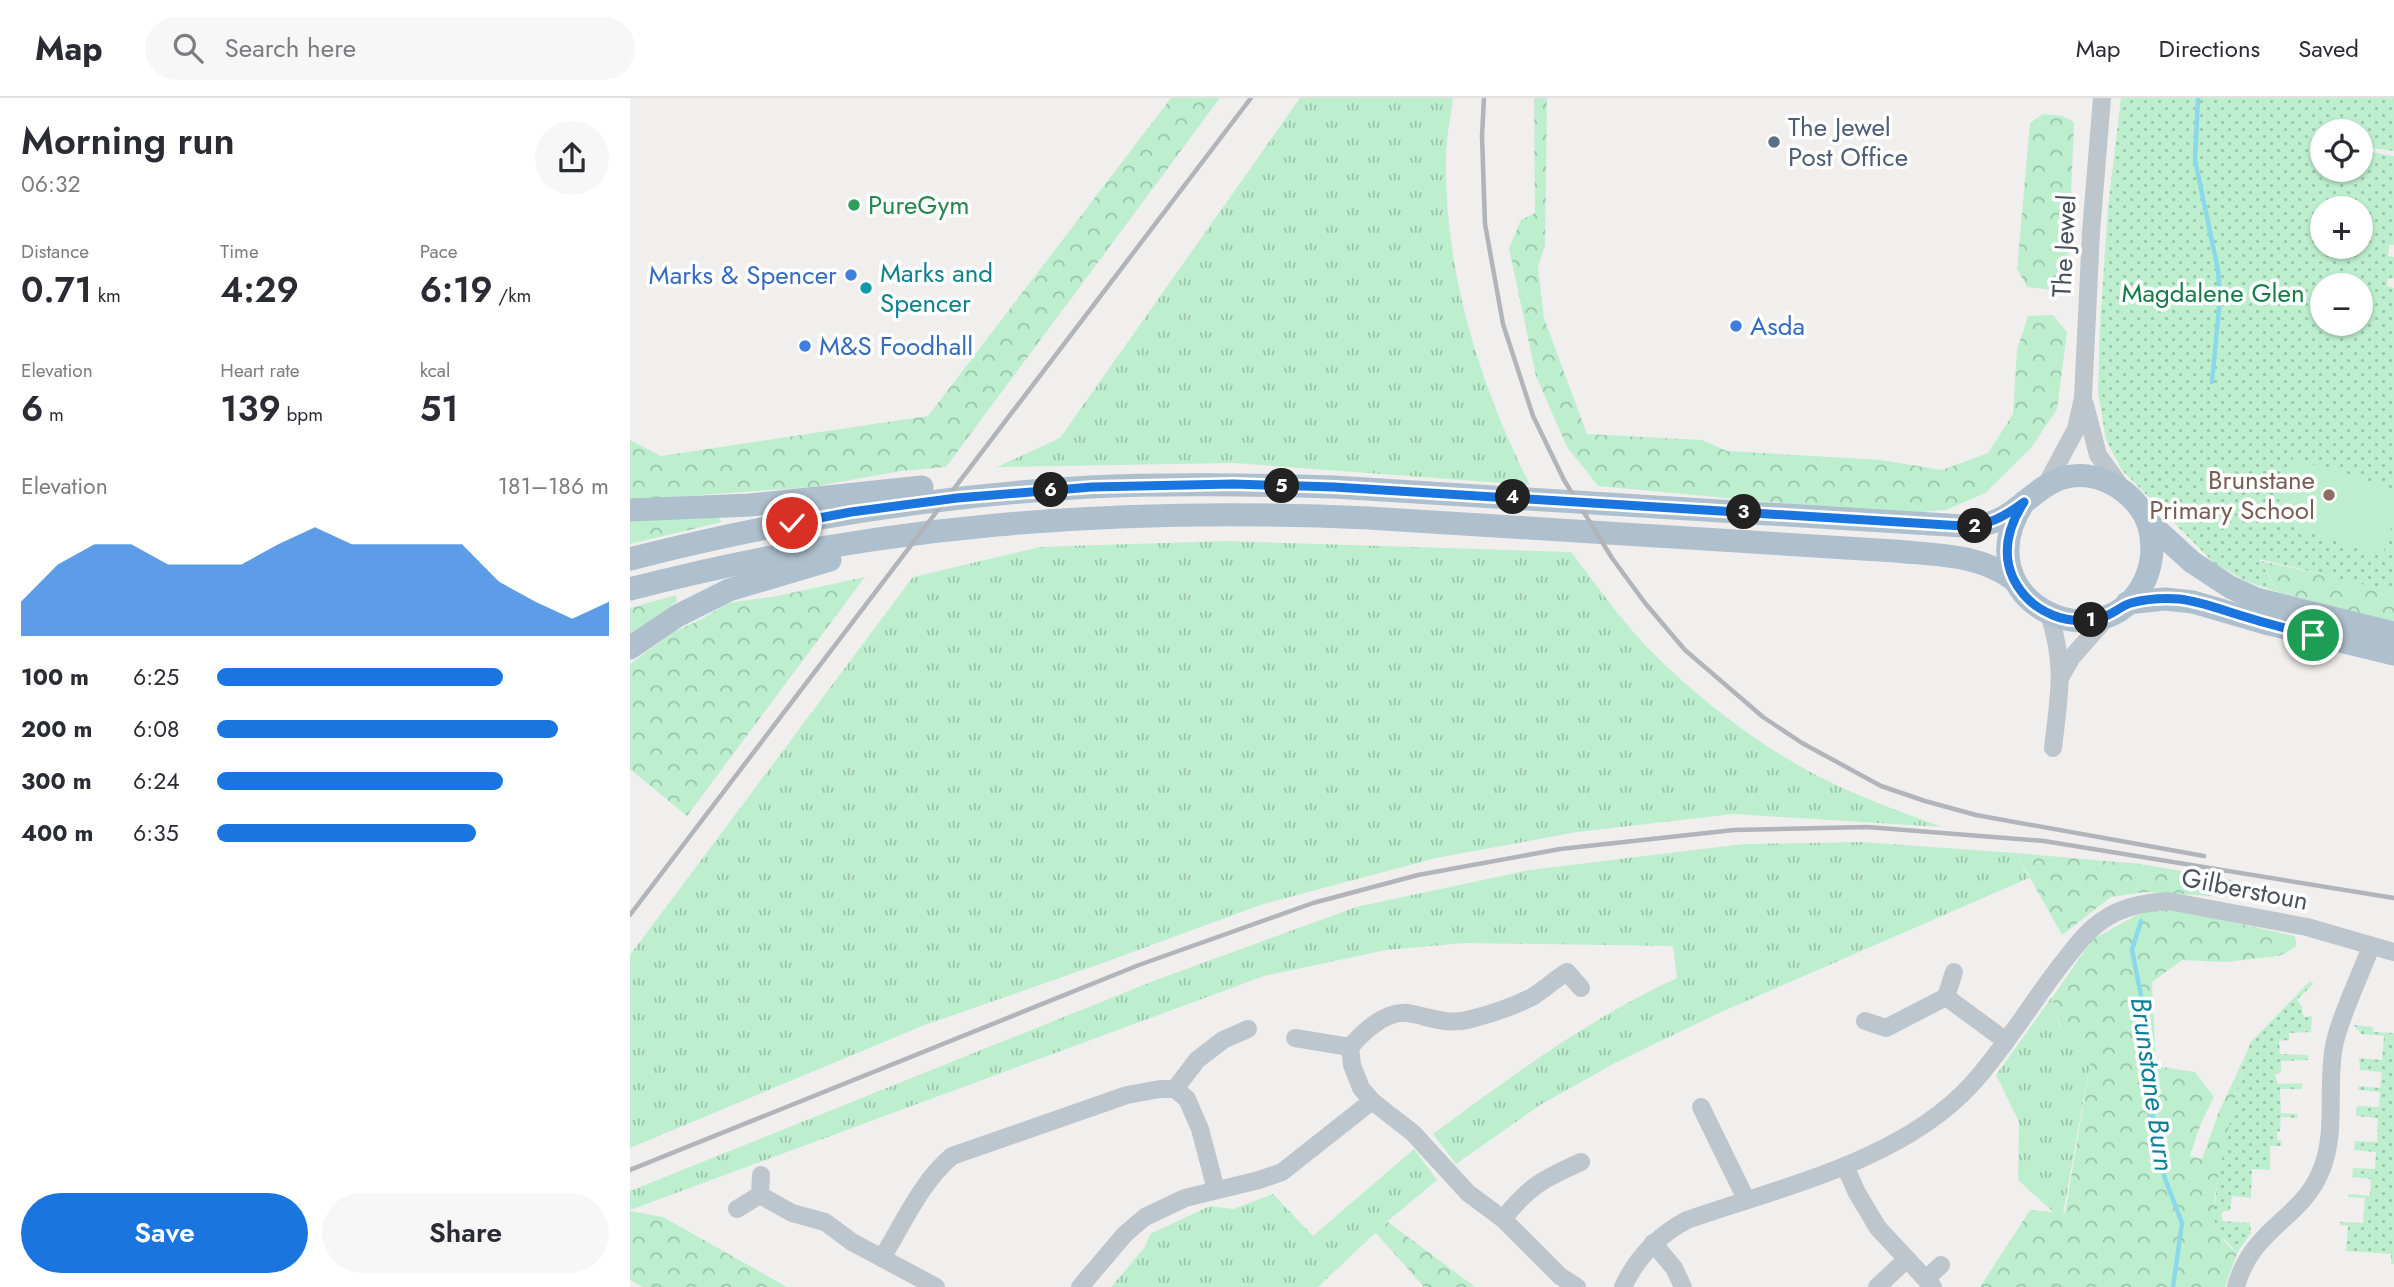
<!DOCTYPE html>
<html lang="en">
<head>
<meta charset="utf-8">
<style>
  :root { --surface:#fff; --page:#f7f7f7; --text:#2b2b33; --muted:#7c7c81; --line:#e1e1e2; --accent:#1a75df }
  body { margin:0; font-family:Jost,sans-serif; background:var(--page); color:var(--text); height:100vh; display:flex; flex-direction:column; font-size:26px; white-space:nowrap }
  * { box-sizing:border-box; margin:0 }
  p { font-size:23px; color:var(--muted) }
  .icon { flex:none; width:38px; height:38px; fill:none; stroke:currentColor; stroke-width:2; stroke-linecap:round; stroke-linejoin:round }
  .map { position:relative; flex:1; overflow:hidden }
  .details { display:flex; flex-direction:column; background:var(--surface); width:630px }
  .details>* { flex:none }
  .buttons { position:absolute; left:1680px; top:21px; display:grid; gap:14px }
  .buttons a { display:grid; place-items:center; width:63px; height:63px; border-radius:50%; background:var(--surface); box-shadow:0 2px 5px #0004; font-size:35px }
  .pin { position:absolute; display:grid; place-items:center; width:60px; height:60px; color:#fff; margin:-30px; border:4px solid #fff; border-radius:50%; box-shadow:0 2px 7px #0007 }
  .km { position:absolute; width:35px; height:35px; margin:-18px; border-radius:50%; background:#222; color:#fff; font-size:19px; line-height:35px; text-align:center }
  .round { display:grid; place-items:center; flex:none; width:74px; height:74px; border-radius:37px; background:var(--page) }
  .overview { display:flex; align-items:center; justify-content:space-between; height:119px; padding:0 21px }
  h1 { font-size:38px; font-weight:600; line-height:52px }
  .figures { display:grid; grid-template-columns:repeat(3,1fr); gap:10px; height:119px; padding:7px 21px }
  .figures div { display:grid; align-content:center }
  .figures b { font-size:35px; font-weight:600 }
  .figures small { font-size:19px; font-weight:400 }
  .figures p { font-size:19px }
  .chart { height:196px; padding:14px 21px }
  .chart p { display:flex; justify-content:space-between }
  .chart svg { width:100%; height:126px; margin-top:7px; fill:var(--accent); opacity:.7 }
  .button { display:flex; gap:14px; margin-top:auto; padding:14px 21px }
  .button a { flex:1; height:80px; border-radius:42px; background:var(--accent); color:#fff; font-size:28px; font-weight:600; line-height:80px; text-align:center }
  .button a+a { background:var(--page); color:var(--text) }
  ul { padding:0 21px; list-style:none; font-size:23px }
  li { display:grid; grid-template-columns:112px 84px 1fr; align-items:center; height:52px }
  li i { height:18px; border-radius:9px; background:var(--accent) }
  header { display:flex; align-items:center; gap:42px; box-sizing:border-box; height:98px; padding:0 35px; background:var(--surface); border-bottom:2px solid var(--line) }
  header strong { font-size:33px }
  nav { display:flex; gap:38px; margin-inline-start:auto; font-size:24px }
  .search { width:490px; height:63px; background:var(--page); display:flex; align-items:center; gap:18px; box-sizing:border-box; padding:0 24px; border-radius:38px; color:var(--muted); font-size:26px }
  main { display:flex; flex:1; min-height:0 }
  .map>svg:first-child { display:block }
  .grass { fill:url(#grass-tufts) }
  .forest { fill:url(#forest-crowns) }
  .park { fill:url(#park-dots); fill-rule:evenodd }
  .pitch { fill:#bdefcf }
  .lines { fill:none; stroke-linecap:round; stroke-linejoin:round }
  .stream { stroke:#8ad9eb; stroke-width:4.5 }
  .minor { stroke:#bdc6cd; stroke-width:18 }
  .major { stroke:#aebfcd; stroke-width:23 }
  .rail { stroke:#b1b4b9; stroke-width:4.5 }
  .route-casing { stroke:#fff; stroke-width:14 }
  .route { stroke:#1a75df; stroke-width:9 }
  .service-dot { fill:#5c6f8a; stroke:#fff; stroke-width:2.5 }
  .leisure-dot { fill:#2e9e5b; stroke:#fff; stroke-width:2.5 }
  .shop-dot { fill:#3f7fe0; stroke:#fff; stroke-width:2.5 }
  .culture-dot { fill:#0f9aa8; stroke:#fff; stroke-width:2.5 }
  .education-dot { fill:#8d6e63; stroke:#fff; stroke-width:2.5 }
  .labels { text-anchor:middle; stroke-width:7; stroke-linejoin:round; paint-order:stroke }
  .service-label { font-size:26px; fill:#4e5e75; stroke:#fff; text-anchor:start }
  .leisure-label { font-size:26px; fill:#27864d; stroke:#fff; text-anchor:start }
  .street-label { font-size:26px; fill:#47525c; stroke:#fff }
  .culture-label { font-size:26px; fill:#0d838f; stroke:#fff; text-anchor:start }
  .shop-label { font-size:26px; fill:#366cbe; stroke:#fff; text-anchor:start }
  .park-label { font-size:26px; fill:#177d48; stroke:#fff }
  .education-label { font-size:26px; fill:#785e54; stroke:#fff; text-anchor:end }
  .water-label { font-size:28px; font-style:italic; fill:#0d7f99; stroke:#fff }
</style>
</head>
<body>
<header>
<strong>Map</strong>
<div class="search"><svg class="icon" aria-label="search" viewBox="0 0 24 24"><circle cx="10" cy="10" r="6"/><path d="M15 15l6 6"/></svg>Search here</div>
<nav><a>Map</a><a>Directions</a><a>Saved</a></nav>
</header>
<main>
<section class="details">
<div class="overview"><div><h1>Morning run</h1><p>06:32</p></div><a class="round"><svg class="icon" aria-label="share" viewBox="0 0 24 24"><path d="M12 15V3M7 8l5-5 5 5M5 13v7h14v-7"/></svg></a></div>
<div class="figures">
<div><p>Distance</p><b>0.71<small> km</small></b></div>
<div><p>Time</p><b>4:29</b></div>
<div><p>Pace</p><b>6:19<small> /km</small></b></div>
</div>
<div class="figures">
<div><p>Elevation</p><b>6<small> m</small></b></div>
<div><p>Heart rate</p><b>139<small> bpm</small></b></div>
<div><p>kcal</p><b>51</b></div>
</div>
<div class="chart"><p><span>Elevation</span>181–186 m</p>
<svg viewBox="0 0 160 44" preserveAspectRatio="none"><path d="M0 44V32L10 19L20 12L30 12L40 19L50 19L60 19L70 12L80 6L90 12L100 12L110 12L120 12L130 25L140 32L150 38L160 32V44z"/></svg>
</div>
<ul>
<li><b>100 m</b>6:25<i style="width:73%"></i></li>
<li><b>200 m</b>6:08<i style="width:87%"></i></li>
<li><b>300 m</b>6:24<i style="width:73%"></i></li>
<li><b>400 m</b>6:35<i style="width:66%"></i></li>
</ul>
<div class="button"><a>Save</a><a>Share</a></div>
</section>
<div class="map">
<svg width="1764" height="1189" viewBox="0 0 1764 1189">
  <defs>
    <pattern id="grass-tufts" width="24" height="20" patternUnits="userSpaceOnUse" patternTransform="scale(1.75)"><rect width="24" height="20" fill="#bdefcf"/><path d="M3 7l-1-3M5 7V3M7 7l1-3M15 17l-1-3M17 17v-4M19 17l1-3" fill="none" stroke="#9bc4ab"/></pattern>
    <pattern id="forest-crowns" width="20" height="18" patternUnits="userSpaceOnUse" patternTransform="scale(1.75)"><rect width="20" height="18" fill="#bdefcf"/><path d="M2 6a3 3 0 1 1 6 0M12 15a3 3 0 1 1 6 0" fill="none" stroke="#9bc4ab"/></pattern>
    <pattern id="park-dots" width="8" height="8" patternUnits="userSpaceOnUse" patternTransform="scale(1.75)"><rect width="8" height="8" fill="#bdefcf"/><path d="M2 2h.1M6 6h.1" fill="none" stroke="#9bc4ab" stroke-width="1.8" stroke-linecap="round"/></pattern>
  </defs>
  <rect width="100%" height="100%" fill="#f1eeee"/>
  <g class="grass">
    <path d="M670,0H823C821,19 816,39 816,58C814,173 849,285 900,387L604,365L367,369L430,340Z"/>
    <path d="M595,443L941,454C966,486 989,520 1018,550C1072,605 1146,661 1217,692C1248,706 1280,717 1312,729L1103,716L947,734L806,760L633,806L481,862L292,928L0,1050V857L283,479L410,449Z"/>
    <path d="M1232,744L1386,755L1399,780L1089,915L985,965L910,1007L826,1066L803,1036C881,979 959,920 1047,880L1043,848L835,845L756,852L634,878L0,1112V1093L526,882L726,809L899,772L1114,746Z"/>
    <path d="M1422,899L1430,929L1462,955L1432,1122L1388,1082L1389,1024L1366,977Z"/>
    <path d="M784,1051L807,1082L759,1122L688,1189H481L515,1149L520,1136L580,1108L603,1111L643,1096L683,1138Z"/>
  </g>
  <g class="forest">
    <path d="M541,0H590L316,369L271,373L182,389L0,402V342L31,358L298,318Z"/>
    <path d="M904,0H917L915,148L908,169L914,220L957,336L1072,342L1097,353L1251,362L1312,372L1358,355L1383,316L1387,252L1398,218L1423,217L1437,234L1427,311L1401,350L1355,395L1316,412L1266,416L968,388L937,349L906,278L879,150L891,122L905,115Z"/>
    <path d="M1413,16L1433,18L1444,24L1438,174L1423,192L1397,189L1387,171L1400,25Z"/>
    <path d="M87,418L92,424L0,446V422Z"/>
    <path d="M1631,463L1764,492V524L1648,494Z"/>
    <path d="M235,479L57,718L0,671V566L44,534L70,522L98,505L147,498Z"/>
    <path d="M46,497L47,503L0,537V510Z"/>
    <path d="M1386,755L1511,766L1603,782L1599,799L1515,794L1481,799L1432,837Z"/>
    <path d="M1541,810L1665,838L1666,849L1649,858L1595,864L1552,862L1522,884L1526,968L1565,974L1584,999L1571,1025L1560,1058L1572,1061L1588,1016L1614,960L1584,1102C1584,1124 1588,1142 1607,1155L1595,1189H1350L1400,1112L1435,1115L1462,955L1431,930L1422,900L1462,842L1512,814Z"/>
    <path d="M0,1113L33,1119L157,1189H13L0,1182Z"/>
    <path d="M758,1124L845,1189H794L745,1134Z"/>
  </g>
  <g class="park">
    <path d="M1491,0H1764V53L1742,50L1740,54L1764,58V147H1759L1758,158L1764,159V180L1758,181L1757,188L1764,190V494L1629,461L1648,494L1618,484L1585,466L1492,372L1476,342L1468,295L1470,227L1478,110ZM1692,33H1731V72H1692ZM1692,110H1731V149H1692ZM1692,187H1731V226H1692Z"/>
    <path d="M1680,883L1683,886L1667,902L1672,908V915L1675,919L1682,918L1681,934L1659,935V942L1649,943L1650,956L1678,957V962L1651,963V974L1645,977L1648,986L1672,985V991H1650L1651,1015L1668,1016L1667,1020L1651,1019L1650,1033L1647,1034V1042L1652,1043L1651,1048H1640V1072L1622,1071L1621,1100L1602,1098L1600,1113H1594L1591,1116L1593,1123L1620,1125L1621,1135L1607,1155L1591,1138L1585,1125L1584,1110L1589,1074L1614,960L1621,944Z"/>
    <path d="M1724,927L1743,929V934L1764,935V1166H1761V1156L1716,1153L1718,1128L1710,1127V1124L1733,1125L1735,1100L1718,1099V1096L1740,1098L1741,1081L1722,1079L1723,1070L1745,1071L1746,1054L1724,1052L1725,1043L1747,1044L1748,1020L1726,1018L1727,1008L1749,1009L1750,994L1728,992L1729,988L1750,990L1752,974L1730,972L1729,960L1752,962L1754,938L1731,936Z"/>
  </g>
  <path class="pitch" d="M1663,360L1764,392V421L1752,457L1643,422Z"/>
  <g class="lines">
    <g class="stream">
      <path d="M1568,0L1565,62L1588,172L1590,199L1582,284"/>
      <path d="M1511,823L1502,852L1513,908L1521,1008L1534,1078L1552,1125L1543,1189"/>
    </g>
    <g class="minor">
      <path d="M1455,307L1468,357L1491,389"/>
      <path d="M1416,387L1446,331L1453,300L1461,134L1472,0"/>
      <path d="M1419,516C1436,569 1429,597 1423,650"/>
      <path d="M1431,578L1442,559L1479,517"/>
      <path d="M1316,899L1324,874"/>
      <path d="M1235,923L1256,930L1316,899L1376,943"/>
      <path d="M665,940L720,949"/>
      <path d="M545,991L567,962L593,942L618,931"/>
      <path d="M1071,1009L1116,1101"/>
      <path d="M1215,1068L1227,1095L1248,1130L1303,1189"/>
      <path d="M130,1097L162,1115L195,1124L222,1144L306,1189"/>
      <path d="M107,1111L130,1097L131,1077"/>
      <path d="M873,1121C899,1088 913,1081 951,1064"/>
      <path d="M1023,1145L1044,1170L1053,1189"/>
      <path d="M252,1160C273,1126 291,1084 322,1058L497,997L530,991H545L557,1001L570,1031L586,1092"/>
      <path d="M1296,1181L1311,1167"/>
      <path d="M450,1189L495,1136L515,1119L555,1100L629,1082L652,1074L742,1003"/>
      <path d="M947,1189L930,1178L873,1121L838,1095L783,1035L742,1003L731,990L722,967L720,949C733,934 756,912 778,915C801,919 817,928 841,921C861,916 884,908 902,899C914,892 925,881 937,874L951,890"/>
      <path d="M993,1189C1007,1159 1027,1138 1057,1122C1151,1089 1271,1063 1341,987C1374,951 1400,907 1430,868C1443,852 1455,834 1473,822C1493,808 1515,805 1538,803L1677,829L1764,854"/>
      <path d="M1247,1189L1277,1161"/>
      <path d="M1606,1189C1621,1131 1670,1122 1690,1075C1708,1035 1696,990 1704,948C1710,918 1730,879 1741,848"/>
    </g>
    <g class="major">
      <path d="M0,412L120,407L292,389"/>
      <path d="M1517,423L1562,464L1600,489L1626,501L1764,535"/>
      <path d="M0,461C151,422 304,398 460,389C541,385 622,387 704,389L1333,428C1347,428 1362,426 1374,419C1404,401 1418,374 1458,378C1484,382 1508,400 1518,425C1524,444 1523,464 1515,482C1474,570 1330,503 1394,404"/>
      <path d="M0,491C246,427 485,408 738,420L1265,453C1307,457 1349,456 1384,482"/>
      <path d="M1497,505L1535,501L1563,504L1635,525L1764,556"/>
      <path d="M0,550L47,518L99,492L200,462"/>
    </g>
    <g class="rail">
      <path d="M854,0L852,38L855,126L873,226L903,318L934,382L982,460L1015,505L1055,552L1133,619L1172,645L1251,688L1295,703L1346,717L1574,758"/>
      <path d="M0,817L621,0"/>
      <path d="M0,1072L509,867L683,805L788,777L930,751L1104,732L1237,729L1414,743L1764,800"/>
    </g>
  </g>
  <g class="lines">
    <defs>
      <path id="route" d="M162,425L221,414L327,400L462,389L603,386L704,389L1333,428C1358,428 1374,419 1394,404C1379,427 1371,453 1383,480C1400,515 1441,532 1478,517C1486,514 1493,507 1501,505C1516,501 1533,500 1549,501C1568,503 1587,510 1606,516C1631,524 1657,531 1683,537"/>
    </defs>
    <use href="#route" class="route-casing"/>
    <use href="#route" class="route"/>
  </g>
  <circle class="service-dot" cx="1144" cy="44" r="7"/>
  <circle class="leisure-dot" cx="224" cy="107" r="7"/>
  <g class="shop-dot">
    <circle cx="221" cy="177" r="7"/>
    <circle cx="1106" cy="228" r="7"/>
    <circle cx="175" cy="248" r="7"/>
  </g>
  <circle class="culture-dot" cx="236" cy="190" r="7"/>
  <circle class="education-dot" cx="1699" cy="397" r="7"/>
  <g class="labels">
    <g class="service-label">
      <text x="1158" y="38">The Jewel<tspan x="1158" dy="30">Post Office</tspan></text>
    </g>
    <g class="leisure-label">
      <text x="238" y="116">PureGym</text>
    </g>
    <g class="street-label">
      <text transform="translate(1434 148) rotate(-87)" y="9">The Jewel</text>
      <text transform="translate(1615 791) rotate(11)" y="9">Gilberstoun</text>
    </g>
    <g class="culture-label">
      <text x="250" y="184">Marks and<tspan x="250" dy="30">Spencer</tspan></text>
    </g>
    <g class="shop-label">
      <text x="207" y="186" text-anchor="end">Marks &amp; Spencer</text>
      <text x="1120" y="237">Asda</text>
      <text x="189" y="257">M&amp;S Foodhall</text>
    </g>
    <g class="park-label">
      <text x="1583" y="204">Magdalene Glen</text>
    </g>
    <g class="education-label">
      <text x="1685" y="391">Brunstane<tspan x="1685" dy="30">Primary School</tspan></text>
    </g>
    <g class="water-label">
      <text transform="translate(1523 986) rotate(82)" y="10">Brunstane Burn</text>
    </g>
  </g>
</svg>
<div class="buttons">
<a><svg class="icon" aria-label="locate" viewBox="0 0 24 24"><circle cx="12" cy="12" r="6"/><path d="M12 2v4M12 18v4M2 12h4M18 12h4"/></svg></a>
<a>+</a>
<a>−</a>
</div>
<div class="pin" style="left:1683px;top:537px;background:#1e9e55"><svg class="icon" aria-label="arrive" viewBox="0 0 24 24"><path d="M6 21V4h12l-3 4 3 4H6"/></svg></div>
<div class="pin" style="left:162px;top:425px;background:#d93025"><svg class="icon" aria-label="check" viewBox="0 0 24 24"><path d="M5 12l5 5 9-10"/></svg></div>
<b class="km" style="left:1461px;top:522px">1</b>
<b class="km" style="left:1345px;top:428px">2</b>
<b class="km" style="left:1114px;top:414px">3</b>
<b class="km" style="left:883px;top:399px">4</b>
<b class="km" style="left:652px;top:388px">5</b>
<b class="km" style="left:421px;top:392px">6</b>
</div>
</main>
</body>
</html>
